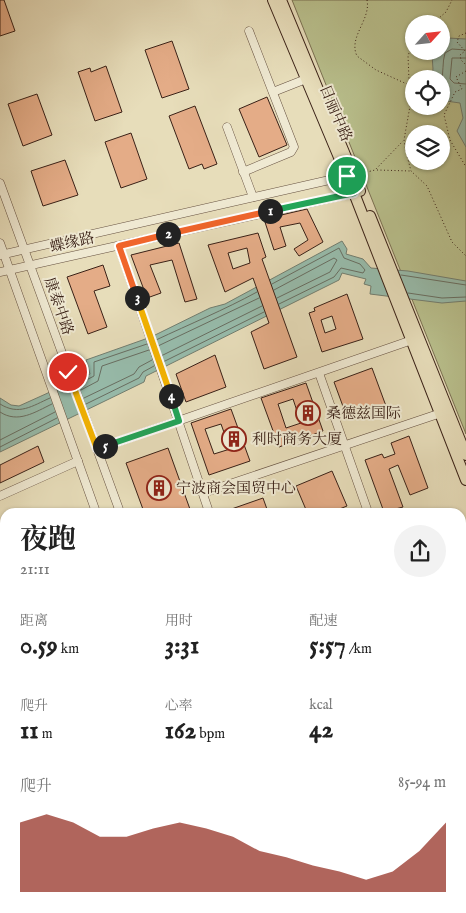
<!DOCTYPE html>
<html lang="zh">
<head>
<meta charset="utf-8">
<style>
  :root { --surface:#fff; --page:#f2f2f2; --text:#222; --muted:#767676; --accent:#8f2418 }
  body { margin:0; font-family:"IM FELL English","Noto Serif SC",serif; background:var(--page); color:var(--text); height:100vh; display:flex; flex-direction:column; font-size:19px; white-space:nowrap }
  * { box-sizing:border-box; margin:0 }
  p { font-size:16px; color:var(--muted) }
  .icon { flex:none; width:28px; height:28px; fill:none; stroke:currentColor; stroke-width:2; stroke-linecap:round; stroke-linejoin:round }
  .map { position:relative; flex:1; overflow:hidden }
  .side { position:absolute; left:0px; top:508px; width:466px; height:406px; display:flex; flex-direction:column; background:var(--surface); border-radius:15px 15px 0 0; box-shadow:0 1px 4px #0004 }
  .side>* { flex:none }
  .needle { width:32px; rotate:63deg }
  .tools { position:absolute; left:405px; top:15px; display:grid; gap:10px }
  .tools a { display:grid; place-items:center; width:45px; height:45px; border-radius:50%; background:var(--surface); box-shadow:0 1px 4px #0004; font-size:25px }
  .pin { position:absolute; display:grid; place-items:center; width:42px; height:42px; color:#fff; margin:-21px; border:2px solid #fff; border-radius:50%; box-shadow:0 1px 5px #0007 }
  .km { position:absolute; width:25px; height:25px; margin:-12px; border-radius:50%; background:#222; color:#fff; font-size:14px; line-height:25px; text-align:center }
  .round { display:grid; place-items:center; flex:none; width:52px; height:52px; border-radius:26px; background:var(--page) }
  .head { display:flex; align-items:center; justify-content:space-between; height:85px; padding:0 20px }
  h1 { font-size:28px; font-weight:700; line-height:38px }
  .figures { display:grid; grid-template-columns:repeat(3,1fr); gap:8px; height:85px; padding:5px 20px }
  .figures div { display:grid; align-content:center }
  .figures b { font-size:25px; font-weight:700 }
  .figures small { font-size:14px; font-weight:400 }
  .figures p { font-size:14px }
  .chart { height:140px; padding:10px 20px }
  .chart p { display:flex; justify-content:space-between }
  .chart svg { width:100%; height:90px; margin-top:5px; fill:var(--accent); opacity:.7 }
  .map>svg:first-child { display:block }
  .green { fill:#b9c08d; stroke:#7a7052; fill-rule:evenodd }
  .water { fill:#97bcac; stroke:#727e70 }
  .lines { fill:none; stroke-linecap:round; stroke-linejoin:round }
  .shore { stroke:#686e62; stroke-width:1 }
  .building { fill:#e4ac87; stroke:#3a2117; fill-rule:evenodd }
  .minor-casing { stroke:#655040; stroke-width:9 }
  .major-casing { stroke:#3a2117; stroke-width:12 }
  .path { stroke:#3a2117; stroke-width:1; stroke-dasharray:1 2.5; stroke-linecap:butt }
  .minor { stroke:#efe9d2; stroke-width:8 }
  .major { stroke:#e7ddba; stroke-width:10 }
  .split-1-casing { stroke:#fff; stroke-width:10 }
  .split-2-casing { stroke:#fff; stroke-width:10 }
  .split-3-casing { stroke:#fff; stroke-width:10 }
  .split-4-casing { stroke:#fff; stroke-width:10 }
  .split-5-casing { stroke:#fff; stroke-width:10 }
  .split-6-casing { stroke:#fff; stroke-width:10 }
  .split-1 { stroke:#22a559; stroke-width:6 }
  .split-2 { stroke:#f0652b; stroke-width:6 }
  .split-3 { stroke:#f0652b; stroke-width:6 }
  .split-4 { stroke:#f5b400; stroke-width:6 }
  .split-5 { stroke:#22a559; stroke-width:6 }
  .split-6 { stroke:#f5b400; stroke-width:6 }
  .labels { text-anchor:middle; stroke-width:4; stroke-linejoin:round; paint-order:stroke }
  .street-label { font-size:15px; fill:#3a2117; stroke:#efe9d2 }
  .poi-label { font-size:15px; fill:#3a2117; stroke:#efe9d2; text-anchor:start }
</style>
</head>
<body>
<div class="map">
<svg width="466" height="913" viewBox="0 0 466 913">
  <rect width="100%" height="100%" fill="#e7ddba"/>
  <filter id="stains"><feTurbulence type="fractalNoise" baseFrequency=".004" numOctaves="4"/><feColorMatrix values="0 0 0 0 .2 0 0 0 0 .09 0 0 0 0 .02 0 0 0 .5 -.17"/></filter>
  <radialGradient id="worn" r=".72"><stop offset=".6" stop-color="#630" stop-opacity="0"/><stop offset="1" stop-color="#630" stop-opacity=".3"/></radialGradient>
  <path class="green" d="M292,0H466V434ZM414,24H441V51H414ZM414,79H441V106H414ZM414,134H441V161H414Z"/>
  <g class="water">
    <path d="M448,38L466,39V147L457,131L463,118L460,103L446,101L441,96V79H431L433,69L432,55L434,51H441V42Z"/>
    <path d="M342,241L347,249L346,254L363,259L371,268L408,271L466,281V301L442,303L370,294L371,286L364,284L366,279L342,273L339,280L146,376L144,382L0,452V398L11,405L19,406L90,374L86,360L151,337L210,308L225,304Z"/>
    <path d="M466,905V913H433L461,909V906Z"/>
  </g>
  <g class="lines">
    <g class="shore">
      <path d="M466,58H452L450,79L454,83L466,84"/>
      <path d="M441,83C444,73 442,62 445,53L452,49L466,50"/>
      <path d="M401,275L466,285"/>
      <path d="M272,284L339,248L344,258L360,264L365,270L363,273L341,268L334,277L279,304"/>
      <path d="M274,290L334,258L337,260L330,272L277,298"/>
      <path d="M408,293L442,298L466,297"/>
      <path d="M156,340C190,324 224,310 257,292"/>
      <path d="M158,346L259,298"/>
      <path d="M161,356L262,306"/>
      <path d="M163,362L264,312"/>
      <path d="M79,384L94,376V362L147,344"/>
      <path d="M81,390L98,381L102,366L149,350"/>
      <path d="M84,398L134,374L139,367L152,360"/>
      <path d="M0,404C19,416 32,406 50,398"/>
      <path d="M86,404L139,378L143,372L154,366"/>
      <path d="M0,412C18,424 35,412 52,404"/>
      <path d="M0,440L55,412"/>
      <path d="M0,447L57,418"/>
    </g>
  </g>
  <g class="building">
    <path d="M0,0H4L15,31L0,36Z"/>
    <path d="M172,41L189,89L162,98L145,50Z"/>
    <path d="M106,66L122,112L95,121L78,72L90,68L91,72Z"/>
    <path d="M37,94L52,135L23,146L8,104Z"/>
    <path d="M267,97L287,145L259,157L239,109Z"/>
    <path d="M195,106L217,164L204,169L202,164L189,169L169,116Z"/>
    <path d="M131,133L147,179L121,188L105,142Z"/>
    <path d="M65,160L78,195L43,206L31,171Z"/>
    <path d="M307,209L323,242L299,256L294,249L308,240L300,223L280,227L286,246L274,250L264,219Z"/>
    <path d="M258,233L266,257L262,259L297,357L264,369L251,332L269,323L253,278L225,292L208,245ZM247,248L250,263L233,269L228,253Z"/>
    <path d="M179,243L197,299L185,302L172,260L150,265L161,293L147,298L131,255Z"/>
    <path d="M103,265L110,286L94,291L107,327L88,334L67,277Z"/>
    <path d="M347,294L363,339L322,352L309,313L315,311L314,308ZM332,316L336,329L325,333L321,320Z"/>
    <path d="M215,355L226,387L186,402L176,374Z"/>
    <path d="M372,368L386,406L348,420L334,382Z"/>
    <path d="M306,383L323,431L279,447L261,398ZM293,399L301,423L286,428L278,404Z"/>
    <path d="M231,409L250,461L209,475L191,423ZM221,424L230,449L214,454L205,429Z"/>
    <path d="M409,436L428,488L410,495L398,465L389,469L403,507L384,512L365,460L382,454L384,458L395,454L391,443Z"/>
    <path d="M38,446L44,462L0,483V465Z"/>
    <path d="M168,448L191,512H144L126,463Z"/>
    <path d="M332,471L347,506L332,512H307L296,486Z"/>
    <path d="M263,498L268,512H223Z"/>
  </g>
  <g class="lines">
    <defs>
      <g id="minor">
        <path d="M273,92L306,79"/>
        <path d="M227,127L253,197"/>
        <path d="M243,172L291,152L294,147L249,31"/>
        <path d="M0,183L120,512"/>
        <path d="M0,243L96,512"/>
        <path d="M119,246L209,512"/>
        <path d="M0,255L347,176"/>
        <path d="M0,272L354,193"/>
        <path d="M319,373L368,512"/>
        <path d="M97,449L412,340"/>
        <path d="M203,493L441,413"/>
        <path d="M0,496L78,461"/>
        <path d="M461,669L466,668"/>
        <path d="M461,745L466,743"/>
        <path d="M461,785L466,799"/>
        <path d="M0,812L5,827"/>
        <path d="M0,843L5,841"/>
        <path d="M111,909L113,913"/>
        <path d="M236,909L238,913"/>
        <path d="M265,909L267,913"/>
      </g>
      <g id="major">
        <path d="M273,0L354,193L466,480"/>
        <path d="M281,0L360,191"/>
        <path d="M370,216L466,455"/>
        <path d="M461,555L466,553"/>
        <path d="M461,568L466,567"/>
        <path d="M0,651L5,650"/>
        <path d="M0,664L5,663"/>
        <path d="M461,866L466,865"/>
        <path d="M461,878L466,877"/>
        <path d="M277,913L293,909"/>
        <path d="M322,913L339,909"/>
      </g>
    </defs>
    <use href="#minor" class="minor-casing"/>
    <use href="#major" class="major-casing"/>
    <g class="path">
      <path d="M367,0C371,20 348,37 357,56L376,70L409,85"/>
      <path d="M432,24L446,12L452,0"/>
      <path d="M466,33L459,36L457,42L465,51L460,55L461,60L466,65"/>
      <path d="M414,44L408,55L410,106L404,140L406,152L411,171L427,186L452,242L466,256"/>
      <path d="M466,71L456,77L462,89L455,92L444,115L450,140L466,167"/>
      <path d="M377,170L411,171"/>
      <path d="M363,173L375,170L403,141"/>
    </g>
    <use href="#minor" class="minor"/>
    <use href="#major" class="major"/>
  </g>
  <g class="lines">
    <defs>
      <path id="split-1" d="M270,211L354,193L347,176"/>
      <path id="split-2" d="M168,234L270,211"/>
      <path id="split-3" d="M137,298L119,246L168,234"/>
      <path id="split-4" d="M137,298L171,396"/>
      <path id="split-5" d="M105,446L179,421L171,396"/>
      <path id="split-6" d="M68,372L97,449L105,446"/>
    </defs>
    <use href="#split-1" class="split-1-casing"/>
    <use href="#split-2" class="split-2-casing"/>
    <use href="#split-3" class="split-3-casing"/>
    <use href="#split-4" class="split-4-casing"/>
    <use href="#split-5" class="split-5-casing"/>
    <use href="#split-6" class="split-6-casing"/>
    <use href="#split-1" class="split-1"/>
    <use href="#split-2" class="split-2"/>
    <use href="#split-3" class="split-3"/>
    <use href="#split-4" class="split-4"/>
    <use href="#split-5" class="split-5"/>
    <use href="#split-6" class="split-6"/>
  </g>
  <defs>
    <symbol id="building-ring" viewBox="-11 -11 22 22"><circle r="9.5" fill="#efe9d2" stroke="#8f2418" stroke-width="1.5"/><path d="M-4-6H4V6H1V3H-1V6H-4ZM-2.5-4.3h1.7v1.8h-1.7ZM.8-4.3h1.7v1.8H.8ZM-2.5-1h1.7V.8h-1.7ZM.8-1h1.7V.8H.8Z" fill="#8f2418"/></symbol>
  </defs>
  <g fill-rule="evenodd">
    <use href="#building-ring" x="294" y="399" width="28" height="28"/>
    <use href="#building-ring" x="220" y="425" width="28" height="28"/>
    <use href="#building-ring" x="145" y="474" width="28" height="28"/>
  </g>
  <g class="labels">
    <g class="street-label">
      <text transform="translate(336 113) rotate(67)" y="5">日丽中路</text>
      <text transform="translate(72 242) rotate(-13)" y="5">蝶缘路</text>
      <text transform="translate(59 306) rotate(71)" y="5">康泰中路</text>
    </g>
    <g class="poi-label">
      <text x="326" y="418">桑德兹国际</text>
      <text x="252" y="444">利时商务大厦</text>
      <text x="176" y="493">宁波商会国贸中心</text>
    </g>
  </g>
  <rect width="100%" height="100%" filter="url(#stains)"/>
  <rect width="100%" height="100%" fill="url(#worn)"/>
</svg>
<div class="tools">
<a><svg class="needle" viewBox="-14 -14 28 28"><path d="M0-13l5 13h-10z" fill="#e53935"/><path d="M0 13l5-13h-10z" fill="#767676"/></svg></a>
<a><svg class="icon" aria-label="locate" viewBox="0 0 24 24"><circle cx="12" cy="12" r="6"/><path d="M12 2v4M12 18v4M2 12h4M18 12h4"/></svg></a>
<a><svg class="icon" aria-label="layers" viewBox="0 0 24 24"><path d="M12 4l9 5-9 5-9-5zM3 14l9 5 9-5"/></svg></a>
</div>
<div class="pin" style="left:347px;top:176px;background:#1e9e55"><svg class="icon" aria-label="arrive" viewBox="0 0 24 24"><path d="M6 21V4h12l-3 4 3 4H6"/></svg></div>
<div class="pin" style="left:68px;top:372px;background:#d93025"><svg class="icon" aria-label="check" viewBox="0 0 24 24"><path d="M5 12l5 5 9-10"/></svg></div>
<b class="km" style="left:270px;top:211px">1</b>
<b class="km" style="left:168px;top:234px">2</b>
<b class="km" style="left:137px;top:298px">3</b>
<b class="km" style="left:171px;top:396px">4</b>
<b class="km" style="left:105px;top:446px">5</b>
<section class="side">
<div class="head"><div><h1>夜跑</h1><p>21:11</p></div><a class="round"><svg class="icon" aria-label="share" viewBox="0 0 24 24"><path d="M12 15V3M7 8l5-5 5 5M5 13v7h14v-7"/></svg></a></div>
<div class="figures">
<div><p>距离</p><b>0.59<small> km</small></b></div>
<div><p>用时</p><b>3:31</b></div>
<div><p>配速</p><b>5:57<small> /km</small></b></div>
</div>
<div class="figures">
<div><p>爬升</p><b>11<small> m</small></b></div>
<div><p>心率</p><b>162<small> bpm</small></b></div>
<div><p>kcal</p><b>42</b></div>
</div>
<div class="chart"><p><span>爬升</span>85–94 m</p>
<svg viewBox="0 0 160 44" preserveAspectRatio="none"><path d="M0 44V10L10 6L20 10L30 17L40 17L50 13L60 10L70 13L80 17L90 24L100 27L110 31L120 34L130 38L140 34L150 24L160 10V44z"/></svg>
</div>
</section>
</div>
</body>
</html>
